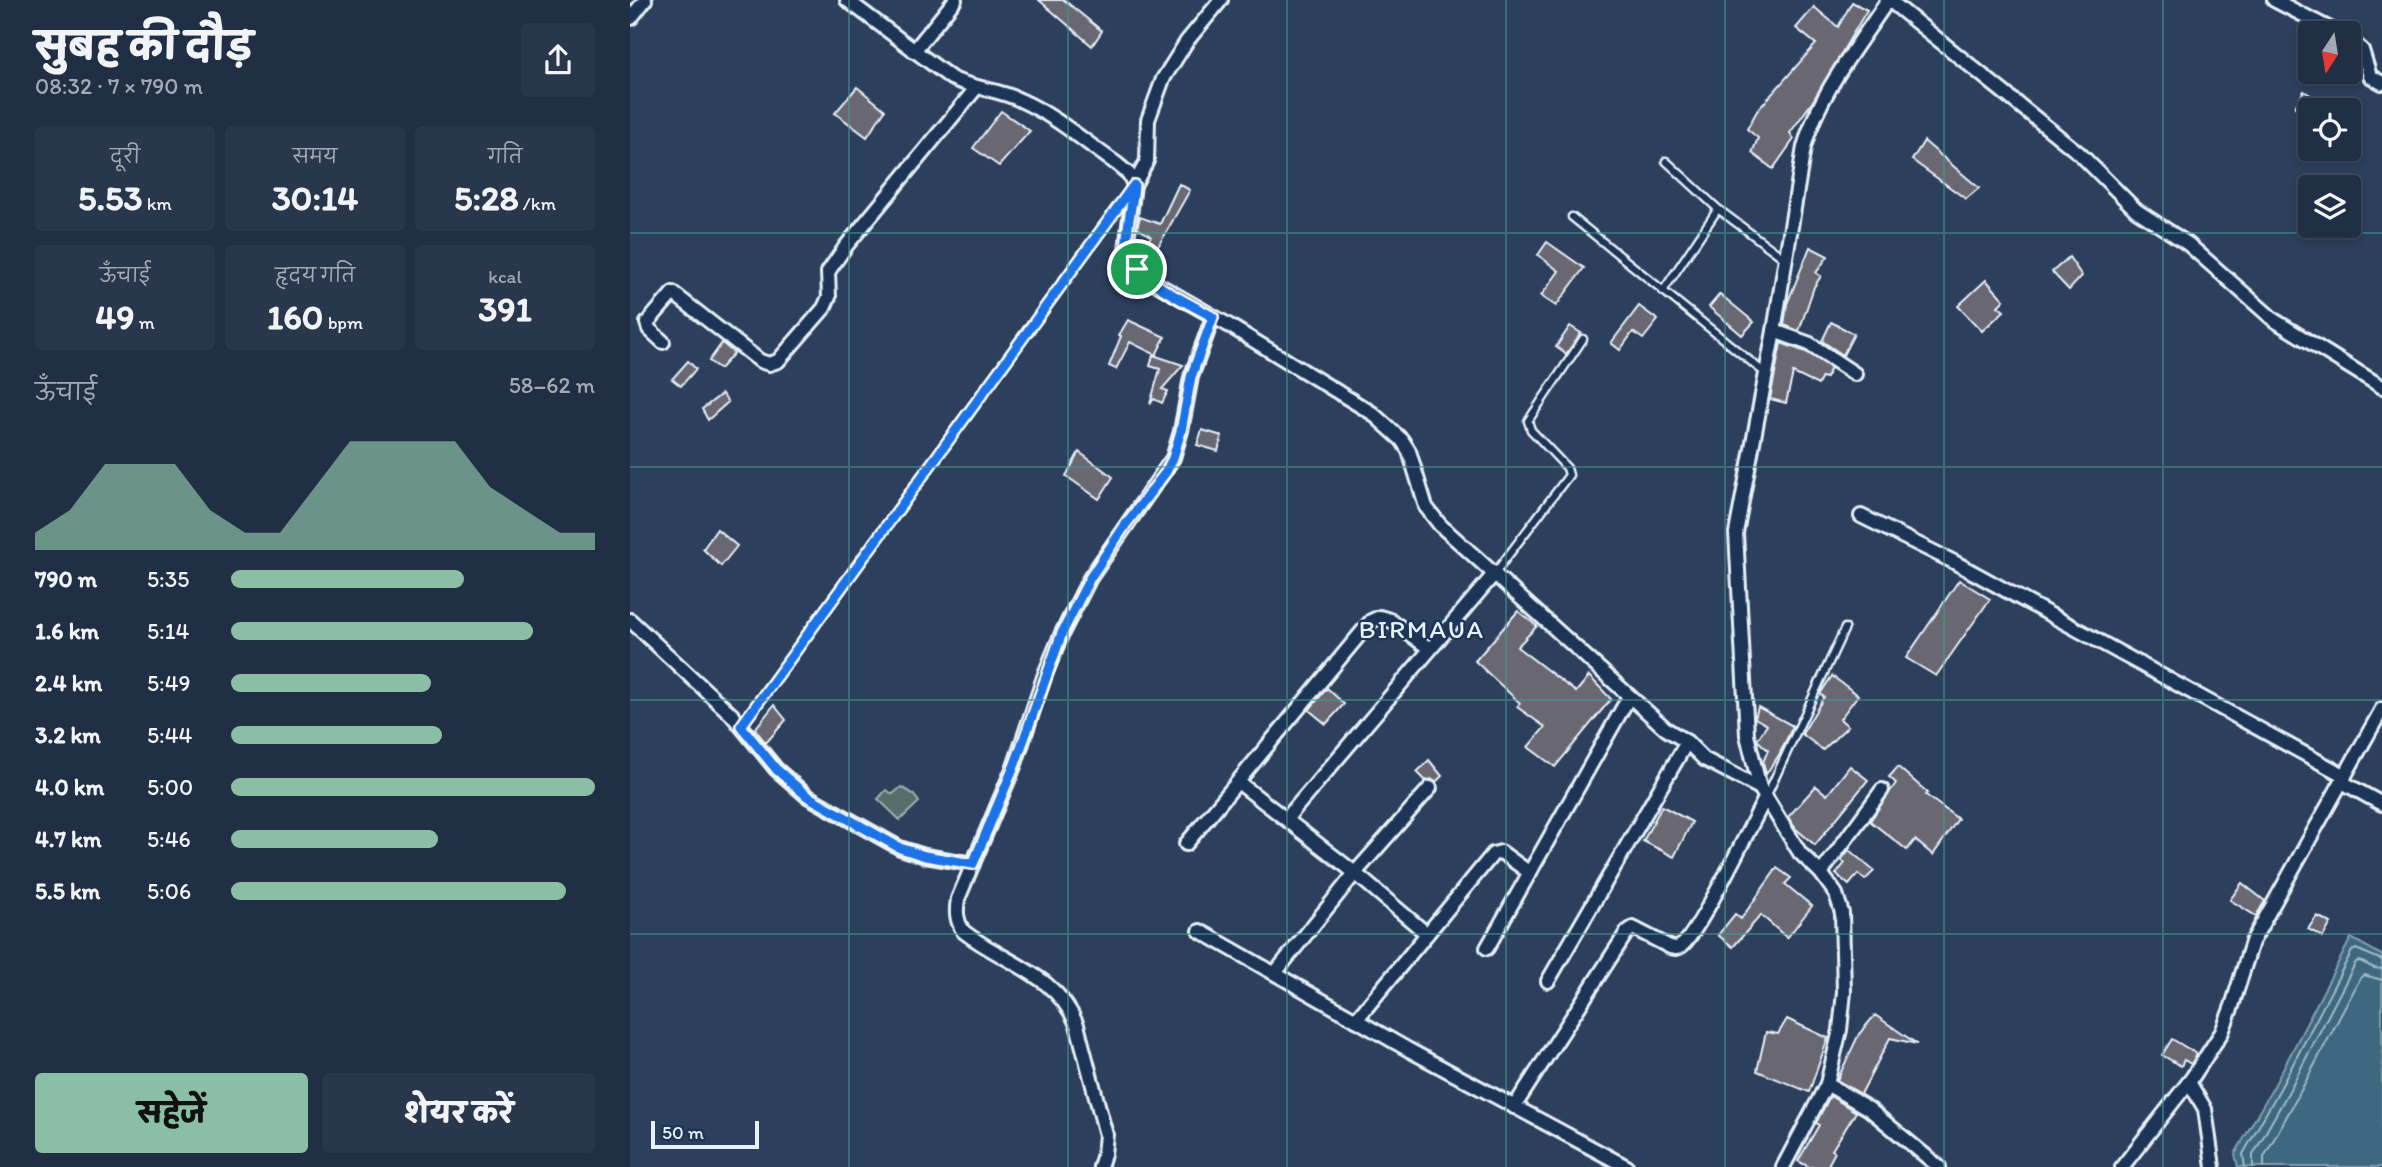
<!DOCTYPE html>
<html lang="hi">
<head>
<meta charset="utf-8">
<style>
  :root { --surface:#212f45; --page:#29374c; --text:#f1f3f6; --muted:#a2a9b3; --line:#3e4a5e; --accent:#8abfa5 }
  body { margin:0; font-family:Itim,"Playpen Sans Deva",sans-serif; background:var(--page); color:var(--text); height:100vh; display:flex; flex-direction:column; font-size:26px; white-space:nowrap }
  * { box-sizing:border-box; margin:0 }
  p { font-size:23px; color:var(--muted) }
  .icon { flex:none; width:38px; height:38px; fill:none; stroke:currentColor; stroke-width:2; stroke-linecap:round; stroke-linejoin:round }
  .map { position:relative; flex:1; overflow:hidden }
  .details { display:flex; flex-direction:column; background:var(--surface); width:630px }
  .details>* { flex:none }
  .needle { width:46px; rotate:192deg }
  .controls { position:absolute; left:1668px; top:21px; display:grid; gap:14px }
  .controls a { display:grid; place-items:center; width:63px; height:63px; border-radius:7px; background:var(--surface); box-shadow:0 4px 10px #0003,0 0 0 2px var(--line); font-size:35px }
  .scale { position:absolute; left:21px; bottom:18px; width:108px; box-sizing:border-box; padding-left:7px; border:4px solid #e8f1f8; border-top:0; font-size:19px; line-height:24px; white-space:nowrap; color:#e8f1f8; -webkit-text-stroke:5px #1d3557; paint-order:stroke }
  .pin { position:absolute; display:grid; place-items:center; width:60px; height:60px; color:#fff; margin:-30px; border:4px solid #fff; border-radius:50%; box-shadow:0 2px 7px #0007 }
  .round { display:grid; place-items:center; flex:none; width:74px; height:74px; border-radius:7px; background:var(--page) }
  .head { display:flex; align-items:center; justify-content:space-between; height:119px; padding:0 35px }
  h1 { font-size:38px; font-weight:800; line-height:52px }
  .stats { display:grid; grid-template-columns:repeat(3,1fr); gap:10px; height:119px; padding:7px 35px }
  .stats div { display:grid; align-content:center; border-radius:7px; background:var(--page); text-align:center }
  .stats b { font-size:35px; font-weight:800 }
  .stats small { font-size:19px; font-weight:400 }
  .stats p { font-size:19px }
  .chart { height:196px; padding:14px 35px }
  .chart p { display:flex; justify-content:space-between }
  .chart svg { width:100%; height:126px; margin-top:7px; fill:var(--accent); opacity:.7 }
  .button { display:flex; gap:14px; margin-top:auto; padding:14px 35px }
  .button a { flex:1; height:80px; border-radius:7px; background:var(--accent); color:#111; font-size:28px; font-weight:800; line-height:80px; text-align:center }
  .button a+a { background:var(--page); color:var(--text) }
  ul { padding:0 35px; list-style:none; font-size:23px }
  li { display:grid; grid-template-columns:112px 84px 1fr; align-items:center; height:52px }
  li i { height:18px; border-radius:9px; background:var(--accent) }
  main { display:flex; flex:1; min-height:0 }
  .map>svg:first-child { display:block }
  .green { fill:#576e6a; stroke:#a0b0b1; stroke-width:2 }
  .water { fill:#3c6880; stroke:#819fb0; stroke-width:2 }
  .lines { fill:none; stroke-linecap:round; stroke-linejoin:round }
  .shore { stroke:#a3bac8; stroke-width:2 }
  .building { fill:#696872; stroke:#e8f1f8; stroke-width:2 }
  .service-casing { stroke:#e8f1f8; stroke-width:11 }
  .minor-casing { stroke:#e8f1f8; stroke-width:18 }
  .service { stroke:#1d3557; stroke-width:6 }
  .minor { stroke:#1d3557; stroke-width:12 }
  .route-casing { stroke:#fff; stroke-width:14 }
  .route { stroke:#1a73e8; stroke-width:9 }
  .grid { fill:none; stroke:#459590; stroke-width:2; stroke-opacity:0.55 }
  .labels { text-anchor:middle; stroke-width:5; stroke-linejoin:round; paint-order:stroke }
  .quarter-label { font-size:26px; letter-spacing:2px; fill:#e8f1f8; stroke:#1d3557 }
</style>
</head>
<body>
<main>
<section class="details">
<div class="head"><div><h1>सुबह की दौड़</h1><p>08:32 · 7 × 790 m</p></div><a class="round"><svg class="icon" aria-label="share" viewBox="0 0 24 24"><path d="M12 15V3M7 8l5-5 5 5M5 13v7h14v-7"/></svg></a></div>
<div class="stats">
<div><p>दूरी</p><b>5.53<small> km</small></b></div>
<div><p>समय</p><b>30:14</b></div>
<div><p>गति</p><b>5:28<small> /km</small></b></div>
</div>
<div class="stats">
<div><p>ऊँचाई</p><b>49<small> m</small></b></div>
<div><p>हृदय गति</p><b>160<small> bpm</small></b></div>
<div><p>kcal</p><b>391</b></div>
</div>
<div class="chart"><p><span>ऊँचाई</span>58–62 m</p>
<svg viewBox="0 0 160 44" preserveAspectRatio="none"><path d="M0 44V38L10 30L20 14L30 14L40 14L50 30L60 38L70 38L80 22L90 6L100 6L110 6L120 6L130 22L140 30L150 38L160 38V44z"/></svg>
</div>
<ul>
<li><b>790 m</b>5:35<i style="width:64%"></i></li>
<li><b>1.6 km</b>5:14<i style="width:83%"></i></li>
<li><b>2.4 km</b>5:49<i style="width:55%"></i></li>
<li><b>3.2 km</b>5:44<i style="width:58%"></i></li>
<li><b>4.0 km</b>5:00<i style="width:100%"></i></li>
<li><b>4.7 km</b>5:46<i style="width:57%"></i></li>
<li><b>5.5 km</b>5:06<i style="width:92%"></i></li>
</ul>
<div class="button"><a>सहेजें</a><a>शेयर करें</a></div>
</section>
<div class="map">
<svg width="1752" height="1167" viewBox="0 0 1752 1167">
  <rect width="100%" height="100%" fill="#2c3f5c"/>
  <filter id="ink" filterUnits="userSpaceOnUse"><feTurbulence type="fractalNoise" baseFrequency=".0143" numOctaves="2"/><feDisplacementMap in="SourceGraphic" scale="14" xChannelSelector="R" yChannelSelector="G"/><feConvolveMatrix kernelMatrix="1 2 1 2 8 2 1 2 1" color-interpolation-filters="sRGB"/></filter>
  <g filter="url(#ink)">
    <path class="green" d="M271,787L283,794L289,802L270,820L248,799L256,790L263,794Z"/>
    <path class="water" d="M1721,938L1752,955V1167H1608L1605,1154L1645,1084Z"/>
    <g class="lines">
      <g class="shore">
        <path d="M1615,1167L1613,1154L1651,1087L1722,951L1726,949L1752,960"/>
        <path d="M1623,1167V1155L1659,1091L1726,962L1730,961L1744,968L1752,969"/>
        <path d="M1634,1167V1157L1668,1096L1731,977L1734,975L1752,980"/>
      </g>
    </g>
    <g class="building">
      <path d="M409,0H434L472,31L462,46Z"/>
      <path d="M1222,2L1237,10L1183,101L1160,133L1164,139L1143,169L1122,153L1128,138L1117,129L1127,111L1186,44L1166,28L1184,7L1208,27Z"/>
      <path d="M227,87L255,110L237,137L205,113Z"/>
      <path d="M1674,91L1687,99L1677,115L1665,107Z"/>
      <path d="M371,111L400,131L369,166L343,148Z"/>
      <path d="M1294,141L1349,188L1336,199L1282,160Z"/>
      <path d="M549,184L560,190L517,266L510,257L521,236L507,228L510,217L530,224Z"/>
      <path d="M917,242L954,268L926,306L911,296L929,271L908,255Z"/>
      <path d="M1180,247L1198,256L1186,273L1191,276L1184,287L1169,331L1154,325L1157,304Z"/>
      <path d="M1439,257L1452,276L1439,290L1422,272Z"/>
      <path d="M1356,280L1374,300L1368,306L1374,311L1352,331L1328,306Z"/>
      <path d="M1090,294L1124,322L1112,335L1079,307Z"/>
      <path d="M1009,306L1028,320L1013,339L1003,332L990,350L981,343Z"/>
      <path d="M498,320L535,337L526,355L500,342L486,369L479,366L491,336L489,335Z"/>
      <path d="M1201,322L1224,334L1213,355L1192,341Z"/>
      <path d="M940,326L951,333L936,354L926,347Z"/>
      <path d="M92,343L104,353L90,369L79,361Z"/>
      <path d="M1151,343L1176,352L1201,368L1196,378L1192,377L1188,385L1163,373L1156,403L1140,399Z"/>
      <path d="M523,355L553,365L532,389L538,391L532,403L524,399L520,404L530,369L520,366Z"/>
      <path d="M58,361L66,369L51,386L42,379Z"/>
      <path d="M92,394L98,402L78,420L72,409Z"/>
      <path d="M572,430L592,436L588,451L567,445Z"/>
      <path d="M449,452L483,477L469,499L436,476Z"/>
      <path d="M87,529L107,546L91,566L73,549Z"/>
      <path d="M1329,580L1360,599L1306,676L1276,658Z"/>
      <path d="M888,611L907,626L887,647L946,692L959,676L981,699L925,767L898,747L915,727L887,707L890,703L845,661Z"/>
      <path d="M1202,676L1228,695L1210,719L1218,726L1193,750L1172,734L1194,697L1190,694Z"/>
      <path d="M697,688L714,704L696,724L679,710Z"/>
      <path d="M144,705L156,720L136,743L125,729Z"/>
      <path d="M1128,707L1163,726L1149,755L1136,774L1133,762L1138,750L1127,740L1137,725L1125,718Z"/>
      <path d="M799,760L812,776L806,782L801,779L796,781L787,772Z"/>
      <path d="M1220,766L1238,780L1185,845L1166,829L1158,817L1186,786L1197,795Z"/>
      <path d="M1268,767L1298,793L1296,795L1328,819L1303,855L1285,840L1277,850L1240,821L1266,783L1259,777Z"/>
      <path d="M1032,806L1062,822L1044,857L1013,841Z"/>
      <path d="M1219,850L1244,871L1235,880L1228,874L1219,885L1206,874L1215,863L1211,860Z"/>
      <path d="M1147,868L1161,878L1155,884L1182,906L1157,938L1131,915L1103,947L1088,935L1105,914L1111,919Z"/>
      <path d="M1612,883L1635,901L1626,916L1600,900Z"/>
      <path d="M1687,916L1701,923L1693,937L1678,929Z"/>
      <path d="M1245,1015L1287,1044L1260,1038L1231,1094L1207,1080L1229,1034Z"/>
      <path d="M1157,1019L1198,1038L1179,1092L1127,1071L1136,1032L1148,1034Z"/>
      <path d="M1542,1039L1567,1054L1561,1064L1554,1060L1551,1066L1532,1055Z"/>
      <path d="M1200,1096L1226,1112L1202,1150L1205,1152L1197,1167H1179L1168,1161L1189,1125L1186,1123Z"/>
    </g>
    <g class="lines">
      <defs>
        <g id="service">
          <path d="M1036,161L1088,209L1155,259"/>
          <path d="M942,217L1135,373"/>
          <path d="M1033,291L1088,209"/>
          <path d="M865,573L939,475L937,468L901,430L898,421L953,339"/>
          <path d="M111,726L500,190"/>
          <path d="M1136,797L1215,628"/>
        </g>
        <g id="minor">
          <path d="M217,0L321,78C343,89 368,89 390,100C424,115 455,142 487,164L499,174L504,185L496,249L507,269L525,283L600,326L742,413L772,440L779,451L796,507L810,525L1036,729L1057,742L1074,759L1130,788"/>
          <path d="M1259,0L1450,154L1506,210L1558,244L1644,320L1752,387"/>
          <path d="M1644,0L1708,33"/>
          <path d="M1,18L15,0"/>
          <path d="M1718,38L1732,50L1740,76L1752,83"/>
          <path d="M284,51L325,0"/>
          <path d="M504,185L517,161L518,120L533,79L557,41L591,0"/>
          <path d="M1144,331L1180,344L1225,374"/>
          <path d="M33,342L19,329L17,323L43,293L130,361L139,364L148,361L194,308L199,297L198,272L216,246L347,87"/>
          <path d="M1231,516L1324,562L1715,776"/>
          <path d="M0,620L102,715L146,769L177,796L270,848L295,856L343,864"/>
          <path d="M608,782L725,873L797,934"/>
          <path d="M1712,782L1752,804"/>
          <path d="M656,819L865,573"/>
          <path d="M556,844L741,621L750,617L760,620L800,649"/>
          <path d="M1191,873L1252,790"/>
          <path d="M570,931L779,1050L997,1167"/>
          <path d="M857,948L999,697"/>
          <path d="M645,973L725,873L800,788"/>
          <path d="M918,981L1057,742"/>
          <path d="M726,1020L863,854L871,852L900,873"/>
          <path d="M1559,1082L1575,1109L1583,1167"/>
          <path d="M1197,1084L1239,1109L1309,1167"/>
          <path d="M884,1107L997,932L1003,928L1040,947C1045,948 1046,949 1051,946C1067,937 1123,820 1136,797"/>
          <path d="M470,1167L474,1154L476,1135L447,1025C426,973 373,963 333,931C326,920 326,911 328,899L385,764L415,674L432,633L460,578L543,458L551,431L561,377L583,317"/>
          <path d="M1153,1167L1197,1084L1210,1030L1214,992L1212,913L1206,894L1191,873L1170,853L1130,788L1117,735L1106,533L1144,331L1174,147C1189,93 1227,47 1258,0"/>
          <path d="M1492,1167L1562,1078L1592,1032L1602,1006L1622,942L1752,709"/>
        </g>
      </defs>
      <use href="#service" class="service-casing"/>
      <use href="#minor" class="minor-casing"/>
      <use href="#service" class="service"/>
      <use href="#minor" class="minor"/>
    </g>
  </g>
  <g class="lines" filter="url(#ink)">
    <defs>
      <path id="route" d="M504,185C503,205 496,225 497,245C498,278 558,302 583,317L561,377L551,431L543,458L536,472L496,524L460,578L432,633L385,764L343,864L295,856L270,848L177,796L146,769L111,726Z"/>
    </defs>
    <use href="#route" class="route-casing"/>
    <use href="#route" class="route"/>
  </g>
  <path class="grid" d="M219,0V1167M438,0V1167M657,0V1167M876,0V1167M1095,0V1167M1314,0V1167M1533,0V1167M0,233H1752M0,467H1752M0,700H1752M0,934H1752"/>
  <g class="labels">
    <g class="quarter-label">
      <text x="792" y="638">BIRMAUA</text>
    </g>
  </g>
</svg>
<div class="controls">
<a><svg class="needle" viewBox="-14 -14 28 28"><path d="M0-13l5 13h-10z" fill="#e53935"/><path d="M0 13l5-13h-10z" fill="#a2a9b3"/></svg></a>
<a><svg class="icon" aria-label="locate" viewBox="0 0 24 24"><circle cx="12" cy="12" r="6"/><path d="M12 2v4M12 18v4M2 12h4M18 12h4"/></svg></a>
<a><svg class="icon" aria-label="layers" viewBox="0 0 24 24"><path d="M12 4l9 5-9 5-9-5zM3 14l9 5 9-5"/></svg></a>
</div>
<div class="scale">50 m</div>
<div class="pin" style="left:507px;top:269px;background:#1e9e55"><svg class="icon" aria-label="arrive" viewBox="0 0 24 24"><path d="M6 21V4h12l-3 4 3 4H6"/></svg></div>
</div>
</main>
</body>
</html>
